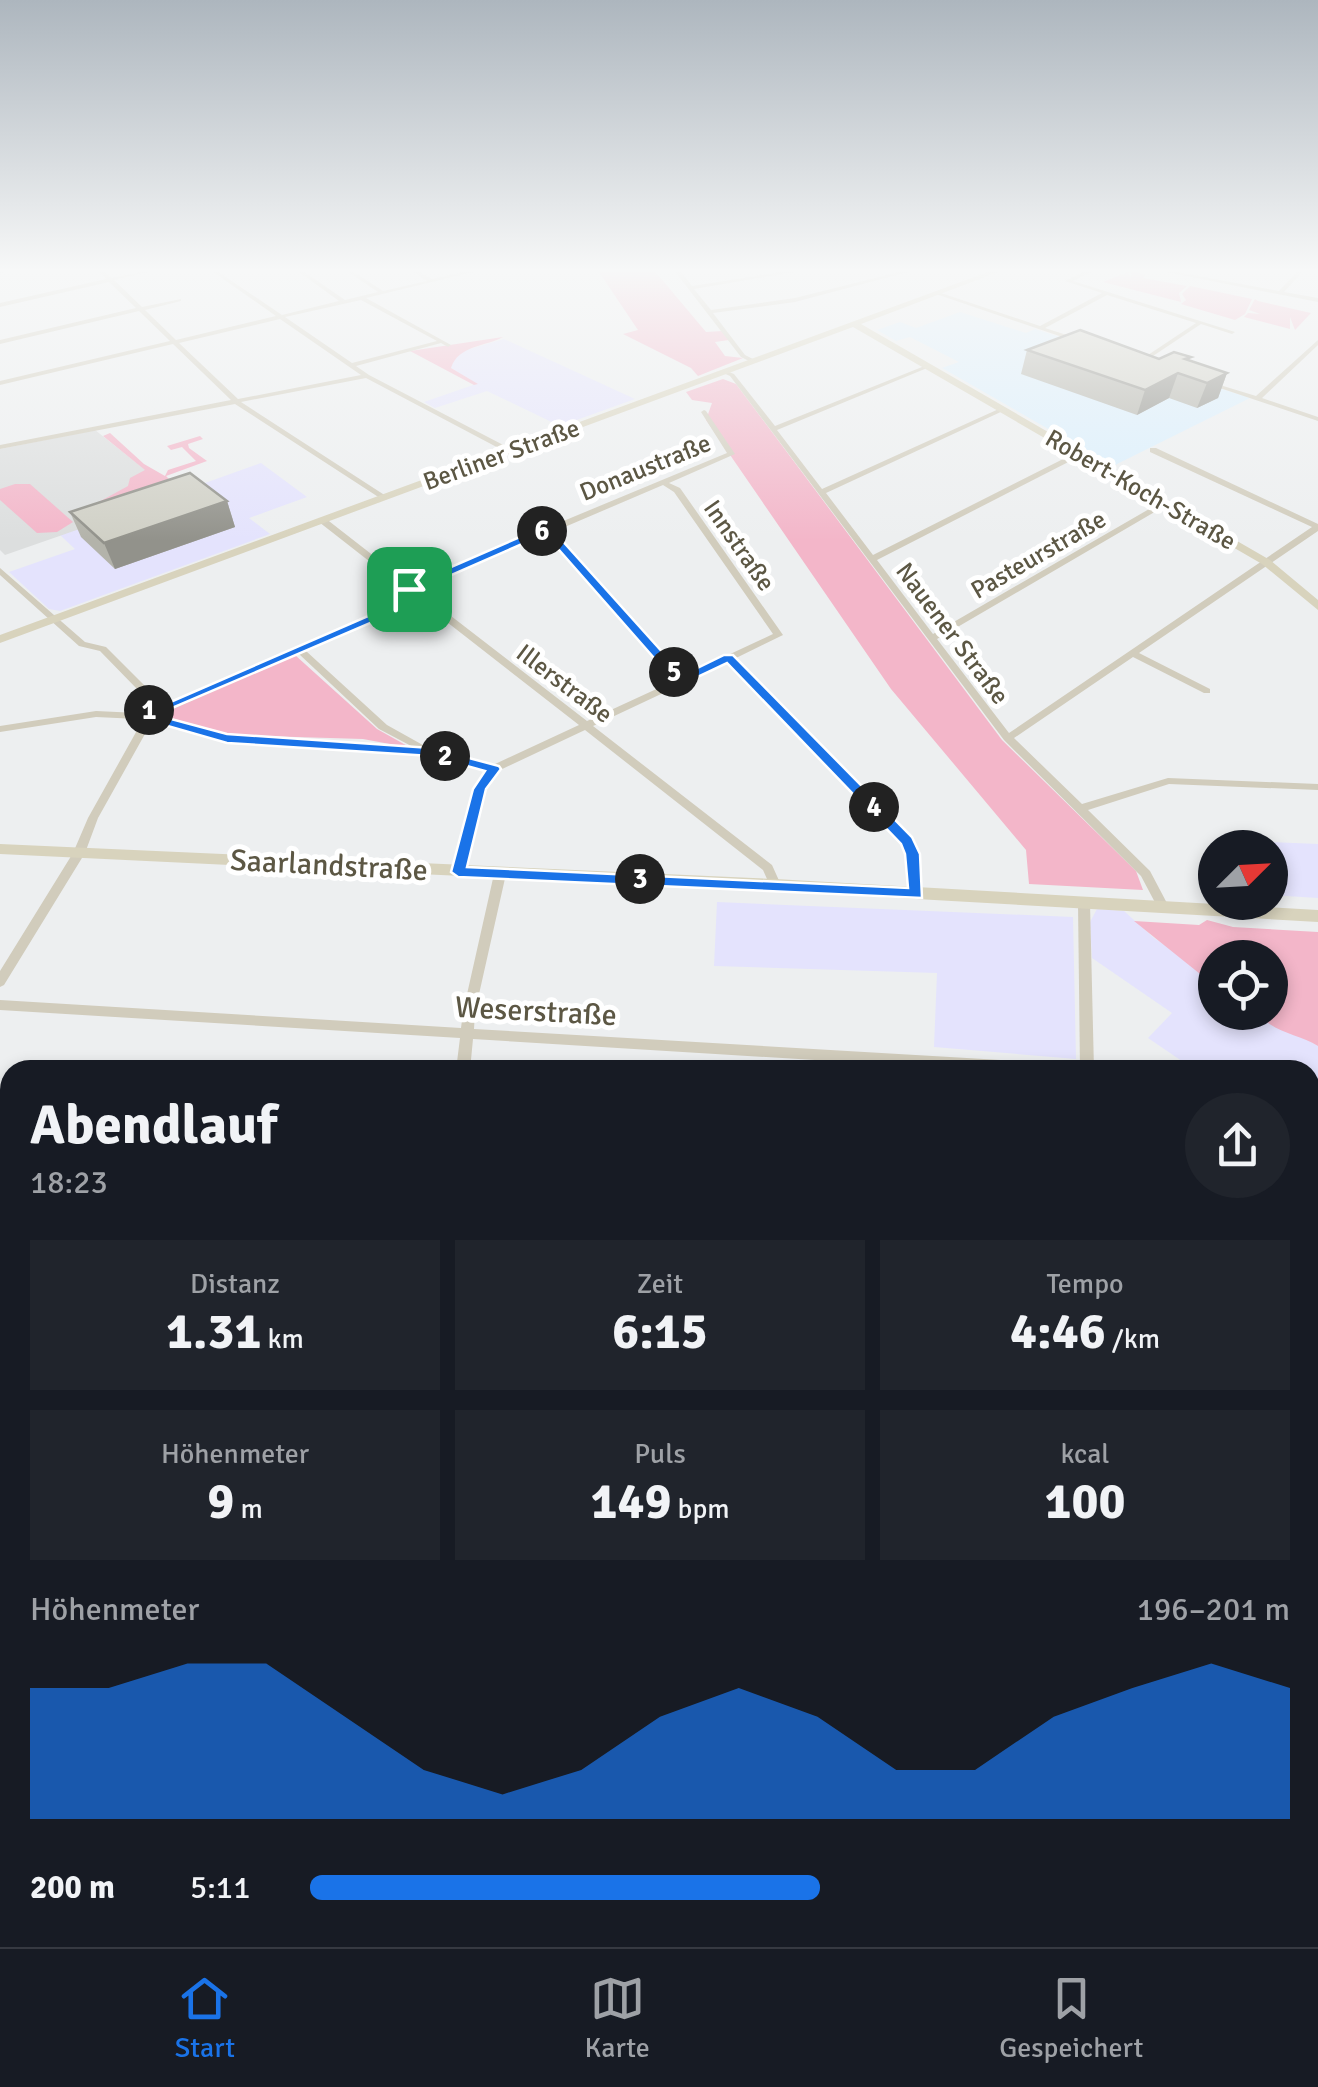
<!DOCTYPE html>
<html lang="de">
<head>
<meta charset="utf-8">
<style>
  :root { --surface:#171b24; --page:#20242c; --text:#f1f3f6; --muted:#9ea1a6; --line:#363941; --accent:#1a73e8 }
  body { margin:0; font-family:Signika,sans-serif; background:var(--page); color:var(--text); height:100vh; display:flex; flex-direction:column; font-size:38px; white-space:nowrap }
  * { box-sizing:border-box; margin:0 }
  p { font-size:32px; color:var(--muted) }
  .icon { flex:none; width:55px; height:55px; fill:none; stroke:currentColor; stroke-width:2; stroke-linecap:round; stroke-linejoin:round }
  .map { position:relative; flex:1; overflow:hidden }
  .drawer { position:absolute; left:0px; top:1060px; width:1320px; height:888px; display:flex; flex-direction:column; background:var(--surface); border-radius:30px 30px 0 0; box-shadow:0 5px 15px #0003 }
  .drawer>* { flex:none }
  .needle { width:65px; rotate:66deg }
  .controls { position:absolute; left:1198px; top:830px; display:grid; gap:20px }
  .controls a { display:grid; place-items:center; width:90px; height:90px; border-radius:50%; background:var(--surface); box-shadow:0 5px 15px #0003; font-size:50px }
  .pin { position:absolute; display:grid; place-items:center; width:85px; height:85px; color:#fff; margin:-42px; border-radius:20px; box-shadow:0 5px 15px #0006 }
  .km { position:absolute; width:50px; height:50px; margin:-25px; border-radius:50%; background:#222; color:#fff; font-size:28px; line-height:50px; text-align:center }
  .round { display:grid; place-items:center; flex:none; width:105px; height:105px; border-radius:52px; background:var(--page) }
  .head { display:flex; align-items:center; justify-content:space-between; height:170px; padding:0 30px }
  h1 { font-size:55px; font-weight:700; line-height:75px }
  .metrics { display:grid; grid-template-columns:repeat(3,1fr); gap:15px; height:170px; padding:10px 30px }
  .metrics div { display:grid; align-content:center; border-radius:0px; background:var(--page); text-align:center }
  .metrics b { font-size:50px; font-weight:700 }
  .metrics small { font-size:28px; font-weight:400 }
  .metrics p { font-size:28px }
  .chart { height:280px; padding:20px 30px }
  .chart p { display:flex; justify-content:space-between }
  .chart svg { width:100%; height:180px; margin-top:10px; fill:var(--accent); opacity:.7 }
  ul { padding:0 30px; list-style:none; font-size:32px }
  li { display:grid; grid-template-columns:160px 120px 1fr; align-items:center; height:75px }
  li i { height:25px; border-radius:12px; background:var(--accent) }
  .tabs { display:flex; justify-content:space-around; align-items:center; height:140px; border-top:2px solid var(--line); background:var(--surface); font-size:28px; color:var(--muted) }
  .tabs a { display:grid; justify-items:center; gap:5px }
  .tabs .current { color:var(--accent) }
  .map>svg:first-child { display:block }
  .commercial { fill:#e4e3fd }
  .education { fill:#dcdede }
  .medical { fill:#daeffd }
  .green { fill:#f3b6c9 }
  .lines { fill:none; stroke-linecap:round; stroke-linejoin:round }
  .street { fill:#d1ccbc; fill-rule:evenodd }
  .secondary { fill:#d8d3bd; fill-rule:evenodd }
  .wall { fill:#b3b3aa }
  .shaded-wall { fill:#92928b }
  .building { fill:#d0d0c6; stroke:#92928b; stroke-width:2.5 }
  .route { fill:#1a73e8; stroke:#fff; stroke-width:2.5; fill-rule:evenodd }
  .labels { text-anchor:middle; stroke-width:10; stroke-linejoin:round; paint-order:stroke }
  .far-street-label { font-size:25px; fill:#5c5744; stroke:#fff }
  .street-label { font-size:30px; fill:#5c5744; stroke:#fff }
</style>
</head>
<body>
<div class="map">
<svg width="1318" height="1947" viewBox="0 0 1318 1947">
  <rect width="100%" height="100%" fill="#edeff0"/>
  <g class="commercial">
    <path d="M504,339L635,399L560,426L487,391L435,408L424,402L476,384L451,368L453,361L463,351Z"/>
    <path d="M261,463L307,497L249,518L270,534L60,611L49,609L9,572L75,549L60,535Z"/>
    <path d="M1227,840L1318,844V898L1270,895V848L1231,847Z"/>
    <path d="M717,902L1073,917L1076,1059L934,1047L937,973L714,966Z"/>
    <path d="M1097,909L1124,911L1154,938L1215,979V1012L1264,1013L1318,1046V1300L1310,1295V1070H1195L1148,1038L1172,1013L1092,958L1090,922Z"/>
  </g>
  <path class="education" d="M95,430L177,495L5,555L0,550V449Z"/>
  <path class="medical" d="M960,312L1026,333L1035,329L1250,398L1113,466L942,368L959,362L910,337L896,341L877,330L900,322L916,328Z"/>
  <g class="green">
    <path d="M597,269H653L706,332L722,331L729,340L715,342L725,356L743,358L698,376L691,368L623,334L638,330Z"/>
    <path d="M1131,271L1145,275L1143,278L1187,286L1179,293L1181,302L1103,282L1128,272L1131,278Z"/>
    <path d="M1190,286L1252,299L1245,314L1235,320L1181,304L1186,300L1182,294Z"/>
    <path d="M1255,299L1258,301L1311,313L1295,330L1290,317V329L1244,317L1248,313L1260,314L1249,310Z"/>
    <path d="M503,337C488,346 458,345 451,368L478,384L474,385L410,351Z"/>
    <path d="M723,379L736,384L1002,740L1136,871L1143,890L1029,884L1026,850L891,689L706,420L712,403L692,400L686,392Z"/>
    <path d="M110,433L144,464L165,476L168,470L196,461L182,447L171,450L167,446L200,436L203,439L188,444L189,448L207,461L166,476L172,482L97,503L128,486L130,478L145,470L103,436Z"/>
    <path d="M15,484H30L73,522L57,532L37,533L0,500V489Z"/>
    <path d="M295,655L377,729L411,748L363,739L226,735L165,716V710Z"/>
    <path d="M1207,920L1233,927L1318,932V1046C1300,1035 1274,1032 1262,1017V1013L1270,1012V958H1215V986L1134,921L1199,925Z"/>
  </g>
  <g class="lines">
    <g class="street">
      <path d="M0,269H13L0,273Z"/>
      <path d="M97,269H102L111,278L159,269L114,280L142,307L181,299V301L145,310L176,340L276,316L209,269H214L282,315L339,301L295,269H300L345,300L378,292L344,269H349L383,291L427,281L409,269H414L432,279L477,269H485L366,298L451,345L448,347L441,343L356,366L369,375L515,451L508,453L366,378L241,402L386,496V500H383L235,404L0,449V445L231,400L173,344L0,385V381L170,341L139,311L0,344V340L136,308L109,282L0,307V303L106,279ZM361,300L437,341L352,363L285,317ZM280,319L361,375L238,399L179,343Z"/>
      <path d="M673,269H679L692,286L800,269H811L694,289L711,310L795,298L911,269H919L795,302L713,313L745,355L755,360L753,363L741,357Z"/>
      <path d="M1090,269H1097L1073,281L1235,332L1232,334L1201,324L1141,364L1139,361L1196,323L1107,295L1045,328L1082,340L1080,343L933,293L938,292L1040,326L1102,293L1065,281Z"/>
      <path d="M1151,269H1161L1279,291L1300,269H1305L1284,292L1318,298V302Z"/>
      <path d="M1318,340V345L1262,398L1318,417V421L1205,383L1210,382L1256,396Z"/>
      <path d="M927,365L932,366L777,430L822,489L1001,408H1005V410L826,493L873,555L1077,452L1084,454L877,560L933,634L1163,501L1170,503L937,639L1009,733L1312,527L1150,452V448H1156L1318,524V531L1139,653L1210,689V693H1204L1133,657L1014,738L1082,804L1168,778L1318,784V790L1169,784L1088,810L1150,871L1169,907L1167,910H1159L1141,876L1004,740L730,376L721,372L724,370L734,374L775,426Z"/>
      <path d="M704,410L706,411L735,454L669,483L680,488L783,635L734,659L910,838L919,854L923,894L921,897H913L911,894L907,854L902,843L727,663L593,726L772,865L781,885L775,889L771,888L763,870L585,730L498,771L484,790L464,871L458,875L452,871L474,789L487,771L431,755L227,741L156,722L155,720L160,717L227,735L415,748L379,729L299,654L164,713H158L156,711L295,649L296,647H301L415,597L319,522V518H325L411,585L543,530V527H549L727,453L701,412ZM663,485L674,492L773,634L683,676L553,532ZM546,534L676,680L587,721L416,589ZM420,601L579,725L493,765L430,749L387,725L306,651Z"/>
      <path d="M0,568L85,642L106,647L144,685L153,698L152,712H146L143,698L137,689L100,651L79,646L0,575Z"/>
      <path d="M96,711L138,713L143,716L138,719L96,717L0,732V726Z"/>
      <path d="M145,722L150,725L98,818L85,853L4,985L0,987V971L73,853L88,818L140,725Z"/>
      <path d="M500,870L506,874L475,1012L474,1029L1068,1064L1073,1066L1075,1070H977L473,1039L470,1070H456L460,1038L0,1010V1000L461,1028L463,1012L494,874Z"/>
      <path d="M1084,899L1090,903L1094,1070H1080L1078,903Z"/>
      <path d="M10,1182V1196L0,1197V1183Z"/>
      <path d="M1310,1405L1318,1409V1432L1310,1427Z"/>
      <path d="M10,1444V1462L0,1466V1448Z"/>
      <path d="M10,1748V1769L0,1773V1752Z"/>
      <path d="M1318,1775V1798L1310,1801V1778Z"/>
      <path d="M382,1938H415L410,1947H376L379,1939Z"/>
      <path d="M978,1938H1003L1008,1947H982Z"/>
      <path d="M1112,1938H1141L1136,1947H1107Z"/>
    </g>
    <g class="secondary">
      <path d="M996,269H1006L861,324L1270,560L1318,600V610L1262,564L853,327L0,643V635Z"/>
      <path d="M0,844L775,879L1318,910V922L775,891L0,854Z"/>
    </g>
  </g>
  <g class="wall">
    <path d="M1027,350L1159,359L1191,357L1189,361L1227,373L1218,398L1197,408L1169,398L1137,415L1021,374Z"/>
    <path d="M227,501L235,527L115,569L81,537L70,512Z"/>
  </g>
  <g class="shaded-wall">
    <path d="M1178,373L1169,398L1137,415L1145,390Z"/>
    <path d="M1227,373L1218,398L1197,408L1207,383Z"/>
    <path d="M227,501L235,527L115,569L104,543Z"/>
  </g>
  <g class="building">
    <path d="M1080,330L1159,359L1174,352L1191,357L1185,359L1227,373L1207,383L1178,373L1145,390L1027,350Z"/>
    <path d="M190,473L227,501L104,543L70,512Z"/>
  </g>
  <linearGradient id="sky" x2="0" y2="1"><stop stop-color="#adb6be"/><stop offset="0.5" stop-color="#f7f8f8"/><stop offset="1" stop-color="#f7f8f8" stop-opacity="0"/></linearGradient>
  <rect width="1318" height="541" fill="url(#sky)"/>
  <path class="route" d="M543,527H550L683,675L724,655H733L912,837L920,854L922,898L458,877L451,872L473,789L485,771L431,756L227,743L161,724L146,729L130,722L139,709L159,707L412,597L405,587ZM545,534L676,683H685L727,663L901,844L905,854L908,888L467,867L486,789L501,769L499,766L431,748L227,734L160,716L144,720L424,600L417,590Z"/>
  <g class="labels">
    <g class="far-street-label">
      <text transform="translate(501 454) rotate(-20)" y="9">Berliner Straße</text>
      <text transform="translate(645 467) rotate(-22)" y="9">Donaustraße</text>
      <text transform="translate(1141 489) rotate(30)" y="9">Robert-Koch-Straße</text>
      <text transform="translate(740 545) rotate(55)" y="9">Innstraße</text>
      <text transform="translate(1038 554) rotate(-30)" y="9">Pasteurstraße</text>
      <text transform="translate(953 633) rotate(53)" y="9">Nauener Straße</text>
      <text transform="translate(565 683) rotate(37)" y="9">Illerstraße</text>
    </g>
    <g class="street-label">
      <text transform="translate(329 865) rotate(3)" y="10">Saarlandstraße</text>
      <text transform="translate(536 1011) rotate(3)" y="10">Weserstraße</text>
    </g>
  </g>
</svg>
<div class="controls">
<a><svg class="needle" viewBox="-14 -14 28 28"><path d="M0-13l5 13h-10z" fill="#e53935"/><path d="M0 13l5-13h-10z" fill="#9ea1a6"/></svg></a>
<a><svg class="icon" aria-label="locate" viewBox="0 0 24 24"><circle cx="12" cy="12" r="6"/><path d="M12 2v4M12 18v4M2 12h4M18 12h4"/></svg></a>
</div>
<div class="pin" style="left:409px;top:589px;background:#1e9e55"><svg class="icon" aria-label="arrive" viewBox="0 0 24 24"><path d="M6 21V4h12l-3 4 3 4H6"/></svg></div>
<b class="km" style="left:149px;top:710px">1</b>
<b class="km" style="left:445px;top:756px">2</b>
<b class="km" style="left:640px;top:879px">3</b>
<b class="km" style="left:874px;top:807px">4</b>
<b class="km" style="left:674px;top:672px">5</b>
<b class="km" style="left:542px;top:531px">6</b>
<section class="drawer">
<div class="head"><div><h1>Abendlauf</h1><p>18:23</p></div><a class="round"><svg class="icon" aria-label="share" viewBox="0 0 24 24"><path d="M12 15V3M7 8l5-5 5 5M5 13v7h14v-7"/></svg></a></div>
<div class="metrics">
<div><p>Distanz</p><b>1.31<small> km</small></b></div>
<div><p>Zeit</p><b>6:15</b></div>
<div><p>Tempo</p><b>4:46<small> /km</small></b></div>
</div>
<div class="metrics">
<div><p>Höhenmeter</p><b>9<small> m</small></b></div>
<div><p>Puls</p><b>149<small> bpm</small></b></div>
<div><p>kcal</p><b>100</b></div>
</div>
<div class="chart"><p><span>Höhenmeter</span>196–201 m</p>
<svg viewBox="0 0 160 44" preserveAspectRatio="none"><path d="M0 44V12L10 12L20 6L30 6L40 19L50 32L60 38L70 32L80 19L90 12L100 19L110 32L120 32L130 19L140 12L150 6L160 12V44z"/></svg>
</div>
<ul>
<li><b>200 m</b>5:11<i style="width:52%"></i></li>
</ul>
</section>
</div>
<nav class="tabs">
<a class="current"><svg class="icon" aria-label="home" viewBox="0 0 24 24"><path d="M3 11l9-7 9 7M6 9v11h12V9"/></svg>Start</a>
<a><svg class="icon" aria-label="map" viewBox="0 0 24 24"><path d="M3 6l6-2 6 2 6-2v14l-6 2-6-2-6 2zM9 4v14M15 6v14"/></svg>Karte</a>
<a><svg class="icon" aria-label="saved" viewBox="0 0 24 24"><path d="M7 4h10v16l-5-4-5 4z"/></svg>Gespeichert</a>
</nav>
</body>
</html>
